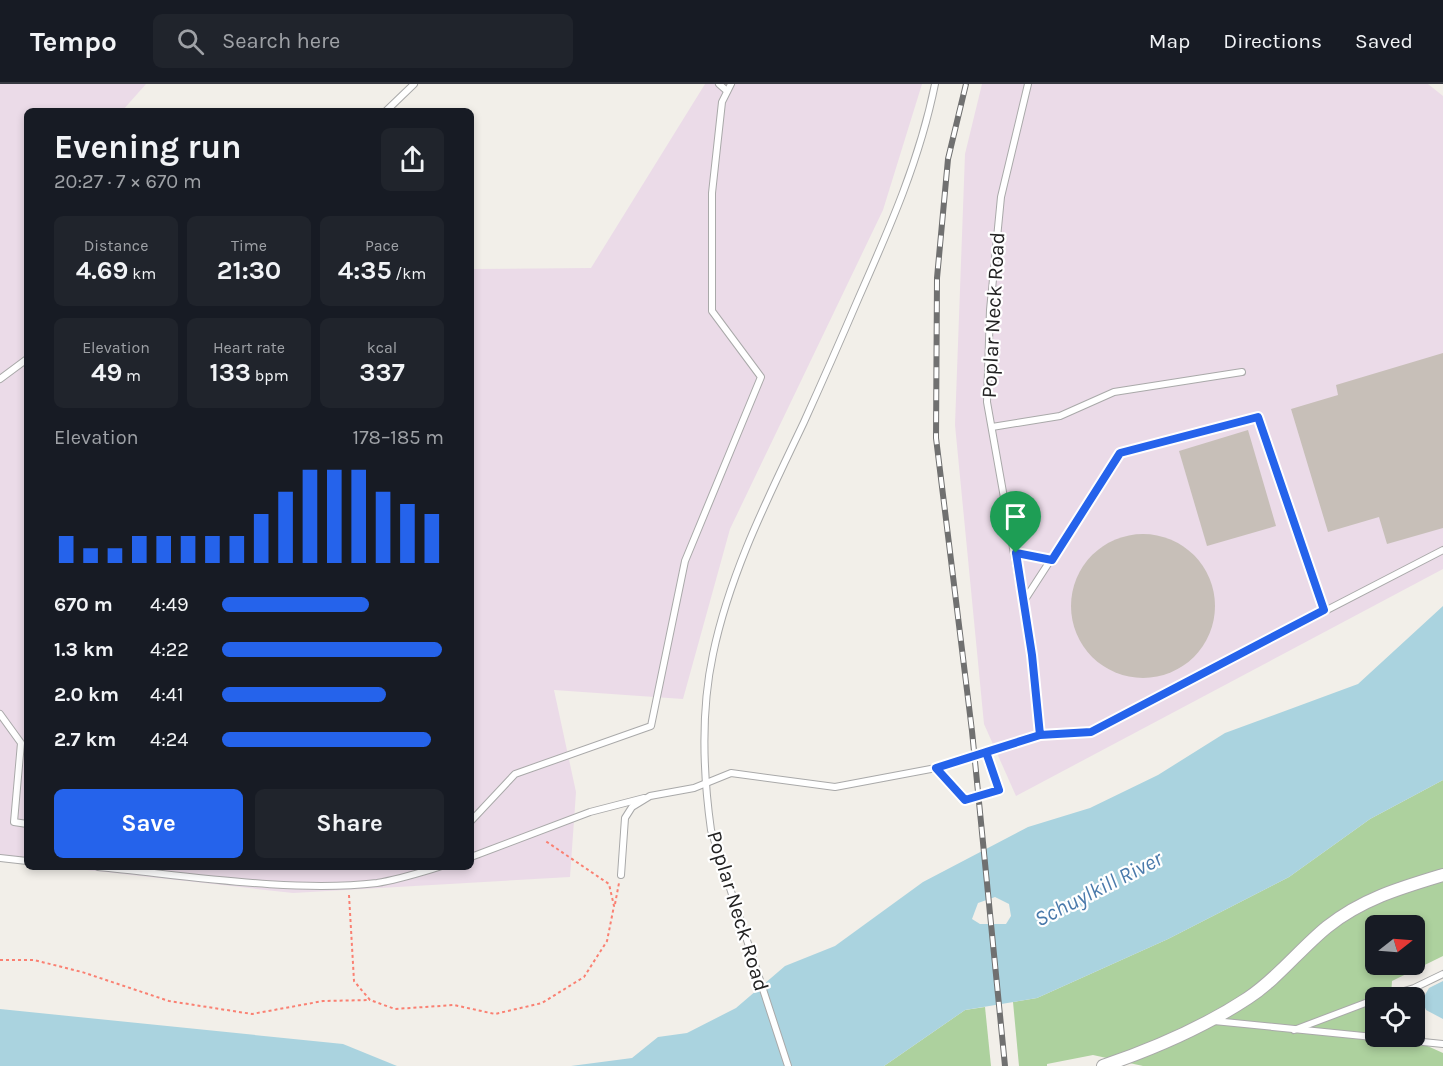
<!DOCTYPE html>
<html lang="en">
<head>
<meta charset="utf-8">
<style>
  :root { --surface:#171b24; --page:#20242c; --text:#f1f3f6; --muted:#9ea1a6; --line:#363941; --accent:#2563eb }
  body { margin:0; font-family:Karla,sans-serif; background:var(--page); color:var(--text); height:100vh; display:flex; flex-direction:column; font-size:22px; white-space:nowrap }
  * { box-sizing:border-box; margin:0 }
  p { font-size:20px; color:var(--muted) }
  .icon { flex:none; width:33px; height:33px; fill:none; stroke:currentColor; stroke-width:2; stroke-linecap:round; stroke-linejoin:round }
  .map { position:relative; flex:1; overflow:hidden }
  .sheet { position:absolute; left:24px; top:24px; width:450px; height:762px; display:flex; flex-direction:column; background:var(--surface); border-radius:9px; box-shadow:0 3px 9px #0003 }
  .sheet>* { flex:none }
  .needle { width:39px; rotate:73deg }
  .controls { position:absolute; left:1365px; top:831px; display:grid; gap:12px }
  .controls a { display:grid; place-items:center; width:60px; height:60px; border-radius:9px; background:var(--surface); box-shadow:0 3px 9px #0003; font-size:30px }
  .pin { position:absolute; display:grid; place-items:center; width:51px; height:51px; color:#fff; margin:-62px -26px; border-radius:50% 50% 50% 0; rotate:-45deg; box-shadow:0 0 6px #0007 }
  .pin .icon { rotate:45deg }
  .round { display:grid; place-items:center; flex:none; width:63px; height:63px; border-radius:9px; background:var(--page) }
  .overview { display:flex; align-items:center; justify-content:space-between; height:102px; padding:0 30px }
  h1 { font-size:33px; font-weight:700; line-height:45px }
  .figures { display:grid; grid-template-columns:repeat(3,1fr); gap:9px; height:102px; padding:6px 30px }
  .figures div { display:grid; align-content:center; border-radius:9px; background:var(--page); text-align:center }
  .figures b { font-size:26px; font-weight:700 }
  .figures small { font-size:16px; font-weight:400 }
  .figures p { font-size:16px }
  .chart { height:168px; padding:12px 30px }
  .chart p { display:flex; justify-content:space-between }
  .chart svg { width:100%; height:108px; margin-top:6px; stroke:var(--accent); stroke-width:6 }
  .cta { display:flex; gap:12px; margin-top:auto; padding:12px 30px }
  .cta a { flex:1; height:69px; border-radius:9px; background:var(--accent); color:#fff; font-size:24px; font-weight:700; line-height:69px; text-align:center }
  .cta a+a { background:var(--page); color:var(--text) }
  ul { padding:0 30px; list-style:none; font-size:20px }
  li { display:grid; grid-template-columns:96px 72px 1fr; align-items:center; height:45px }
  li i { height:15px; border-radius:8px; background:var(--accent) }
  header { display:flex; align-items:center; gap:36px; box-sizing:border-box; height:84px; padding:0 30px; background:var(--surface); border-bottom:2px solid var(--line) }
  header strong { font-size:28px }
  nav { display:flex; gap:33px; margin-inline-start:auto; font-size:21px }
  .search { width:420px; height:54px; background:var(--page); display:flex; align-items:center; gap:15px; box-sizing:border-box; padding:0 21px; border-radius:9px; color:var(--muted); font-size:22px }
  .map>svg:first-child { display:block }
  .industrial { fill:#ebdbe8 }
  .forest { fill:#add19e; fill-rule:evenodd }
  .water { fill:#aad3df; fill-rule:evenodd }
  .building { fill:#c7bfb8 }
  .lines { fill:none; stroke-linecap:round; stroke-linejoin:round }
  .lane-casing { stroke:#a9a9a9; stroke-width:8 }
  .street-casing { stroke:#a9a9a9; stroke-width:14 }
  .path { stroke:#fa8072; stroke-width:2; stroke-dasharray:3 3; stroke-linecap:butt }
  .lane { stroke:#fff; stroke-width:6 }
  .street { stroke:#fff; stroke-width:12 }
  .rail-casing { stroke:#707070; stroke-width:6 }
  .rail { stroke:#fff; stroke-width:4; stroke-dasharray:11; stroke-linecap:butt }
  .route-casing { stroke:#fff; stroke-width:12 }
  .route { stroke:#2563eb; stroke-width:8 }
  .labels { text-anchor:middle; stroke-width:4.5; stroke-linejoin:round; paint-order:stroke }
  .street-label { font-size:21px; fill:#222; stroke:#fff }
  .water-label { font-size:22px; font-style:italic; fill:#4a7aab; stroke:#fff }
</style>
</head>
<body>
<header>
<strong>Tempo</strong>
<div class="search"><svg class="icon" aria-label="search" viewBox="0 0 24 24"><circle cx="10" cy="10" r="6"/><path d="M15 15l6 6"/></svg>Search here</div>
<nav><a>Map</a><a>Directions</a><a>Saved</a></nav>
</header>
<div class="map">
<svg width="1443" height="982" viewBox="0 0 1443 982">
  <rect width="100%" height="100%" fill="#f2efe9"/>
  <g class="industrial">
    <path d="M0,0H146L122,27H27V779L0,775Z"/>
    <path d="M705,0H922L883,126L730,445L683,615L554,606L576,708L570,793L293,809L60,783H471V185L591,184Z"/>
    <path d="M982,0H1428L1443,12V485L1016,712L984,640L955,341L965,70Z"/>
  </g>
  <g class="forest">
    <path d="M1443,696V872L1392,897L1391,912L1376,914V952L1412,953L1414,956L1443,969V982H1143L1093,971L1047,980V982H1019L1013,918L1037,914L1168,855L1289,793L1370,735ZM1376,842H1414V880H1376Z"/>
    <path d="M985,923L991,982H884L965,926Z"/>
  </g>
  <g class="water">
    <path d="M1443,522V696L1370,735L1289,793L1168,855L1037,914L965,926L884,982H571L632,974L658,953L687,949L736,924L785,882L835,862L923,798L1028,743L1090,724L1158,691L1225,649L1358,600ZM995,813L1009,820L1011,832L1006,840H980L972,835L978,819Z"/>
    <path d="M1443,897V935L1426,926L1422,916L1429,904Z"/>
    <path d="M0,925L343,960L397,982H0Z"/>
  </g>
  <g class="building">
    <path d="M1443,269V444L1387,460L1379,433L1328,448L1291,325L1338,311L1336,301Z"/>
    <path d="M1248,346L1276,442L1207,462L1179,367Z"/>
    <circle cx="1143" cy="522" r="72"/>
  </g>
  <g class="lines">
    <defs>
      <g id="lane">
        <path d="M719,0L727,7"/>
        <path d="M386,27L414,0"/>
        <path d="M0,295L27,275"/>
        <path d="M992,343L1060,332L1114,308L1242,288"/>
        <path d="M1016,469L1052,476"/>
        <path d="M1024,517L1120,369L1258,333L1324,526"/>
        <path d="M0,630L21,659L14,738L27,740"/>
        <path d="M1039,651L1091,648L1443,466"/>
        <path d="M936,684L965,716L999,706L986,668"/>
        <path d="M471,737L515,690L651,642L685,477L761,293L712,227V109L722,18L731,0"/>
        <path d="M471,773L590,728L644,714"/>
        <path d="M0,774L27,777"/>
        <path d="M98,783C183,791 292,809 377,799C397,796 419,789 439,783"/>
        <path d="M621,791L625,734L632,723L650,712L694,704L731,689L835,703L936,684L1039,651L1032,571L987,318L990,226L1001,113L1028,0"/>
        <path d="M1381,914L1414,904L1443,890"/>
        <path d="M1214,937L1443,960"/>
        <path d="M1294,946L1376,915"/>
        <path d="M788,982L711,746C703,689 701,626 713,570C730,488 769,412 804,338C823,296 841,255 859,213C890,143 920,75 935,0"/>
      </g>
      <path id="street" d="M1103,982C1153,965 1204,943 1248,914C1277,895 1300,865 1327,843C1362,815 1400,804 1443,791"/>
    </defs>
    <use href="#lane" class="lane-casing"/>
    <use href="#street" class="street-casing"/>
    <g class="path">
      <path d="M349,811L354,897L370,916L395,925L454,921L495,930L542,919L584,893L607,857L614,822L609,800L544,756"/>
      <path d="M615,820L619,799"/>
      <path d="M0,876H34L82,888L169,917L252,930L323,917L370,916"/>
    </g>
    <use href="#lane" class="lane"/>
    <use href="#street" class="street"/>
    <defs>
      <path id="rail" d="M966,0L948,75L937,194L936,354L972,647L1005,982"/>
    </defs>
    <use href="#rail" class="rail-casing"/>
    <use href="#rail" class="rail"/>
  </g>
  <g class="lines">
    <defs>
      <path id="route" d="M1016,469L1032,571L1040,651L936,684L965,716L999,706L986,668L1040,651L1091,648L1324,526L1258,333L1120,369L1052,476L1016,469"/>
    </defs>
    <use href="#route" class="route-casing"/>
    <use href="#route" class="route"/>
  </g>
  <g class="labels">
    <g class="street-label">
      <text transform="translate(993 231) rotate(-87)" y="7">Poplar Neck Road</text>
      <text transform="translate(738 827) rotate(73)" y="7">Poplar Neck Road</text>
    </g>
    <g class="water-label">
      <text transform="translate(1098 804) rotate(-27)" y="8">Schuylkill River</text>
    </g>
  </g>
</svg>
<div class="controls">
<a><svg class="needle" viewBox="-14 -14 28 28"><path d="M0-13l5 13h-10z" fill="#e53935"/><path d="M0 13l5-13h-10z" fill="#9ea1a6"/></svg></a>
<a><svg class="icon" aria-label="locate" viewBox="0 0 24 24"><circle cx="12" cy="12" r="6"/><path d="M12 2v4M12 18v4M2 12h4M18 12h4"/></svg></a>
</div>
<div class="pin" style="left:1016px;top:469px;background:#1e9e55"><svg class="icon" aria-label="arrive" viewBox="0 0 24 24"><path d="M6 21V4h12l-3 4 3 4H6"/></svg></div>
<section class="sheet">
<div class="overview"><div><h1>Evening run</h1><p>20:27 · 7 × 670 m</p></div><a class="round"><svg class="icon" aria-label="share" viewBox="0 0 24 24"><path d="M12 15V3M7 8l5-5 5 5M5 13v7h14v-7"/></svg></a></div>
<div class="figures">
<div><p>Distance</p><b>4.69<small> km</small></b></div>
<div><p>Time</p><b>21:30</b></div>
<div><p>Pace</p><b>4:35<small> /km</small></b></div>
</div>
<div class="figures">
<div><p>Elevation</p><b>49<small> m</small></b></div>
<div><p>Heart rate</p><b>133<small> bpm</small></b></div>
<div><p>kcal</p><b>337</b></div>
</div>
<div class="chart"><p><span>Elevation</span>178–185 m</p>
<svg viewBox="0 0 160 44" preserveAspectRatio="none"><path d="M5 44V33M15 44V38M25 44V38M35 44V33M45 44V33M55 44V33M65 44V33M75 44V33M85 44V24M95 44V15M105 44V6M115 44V6M125 44V6M135 44V15M145 44V20M155 44V24"/></svg>
</div>
<ul>
<li><b>670 m</b>4:49<i style="width:66%"></i></li>
<li><b>1.3 km</b>4:22<i style="width:99%"></i></li>
<li><b>2.0 km</b>4:41<i style="width:74%"></i></li>
<li><b>2.7 km</b>4:24<i style="width:94%"></i></li>
</ul>
<div class="cta"><a>Save</a><a>Share</a></div>
</section>
</div>
</body>
</html>
